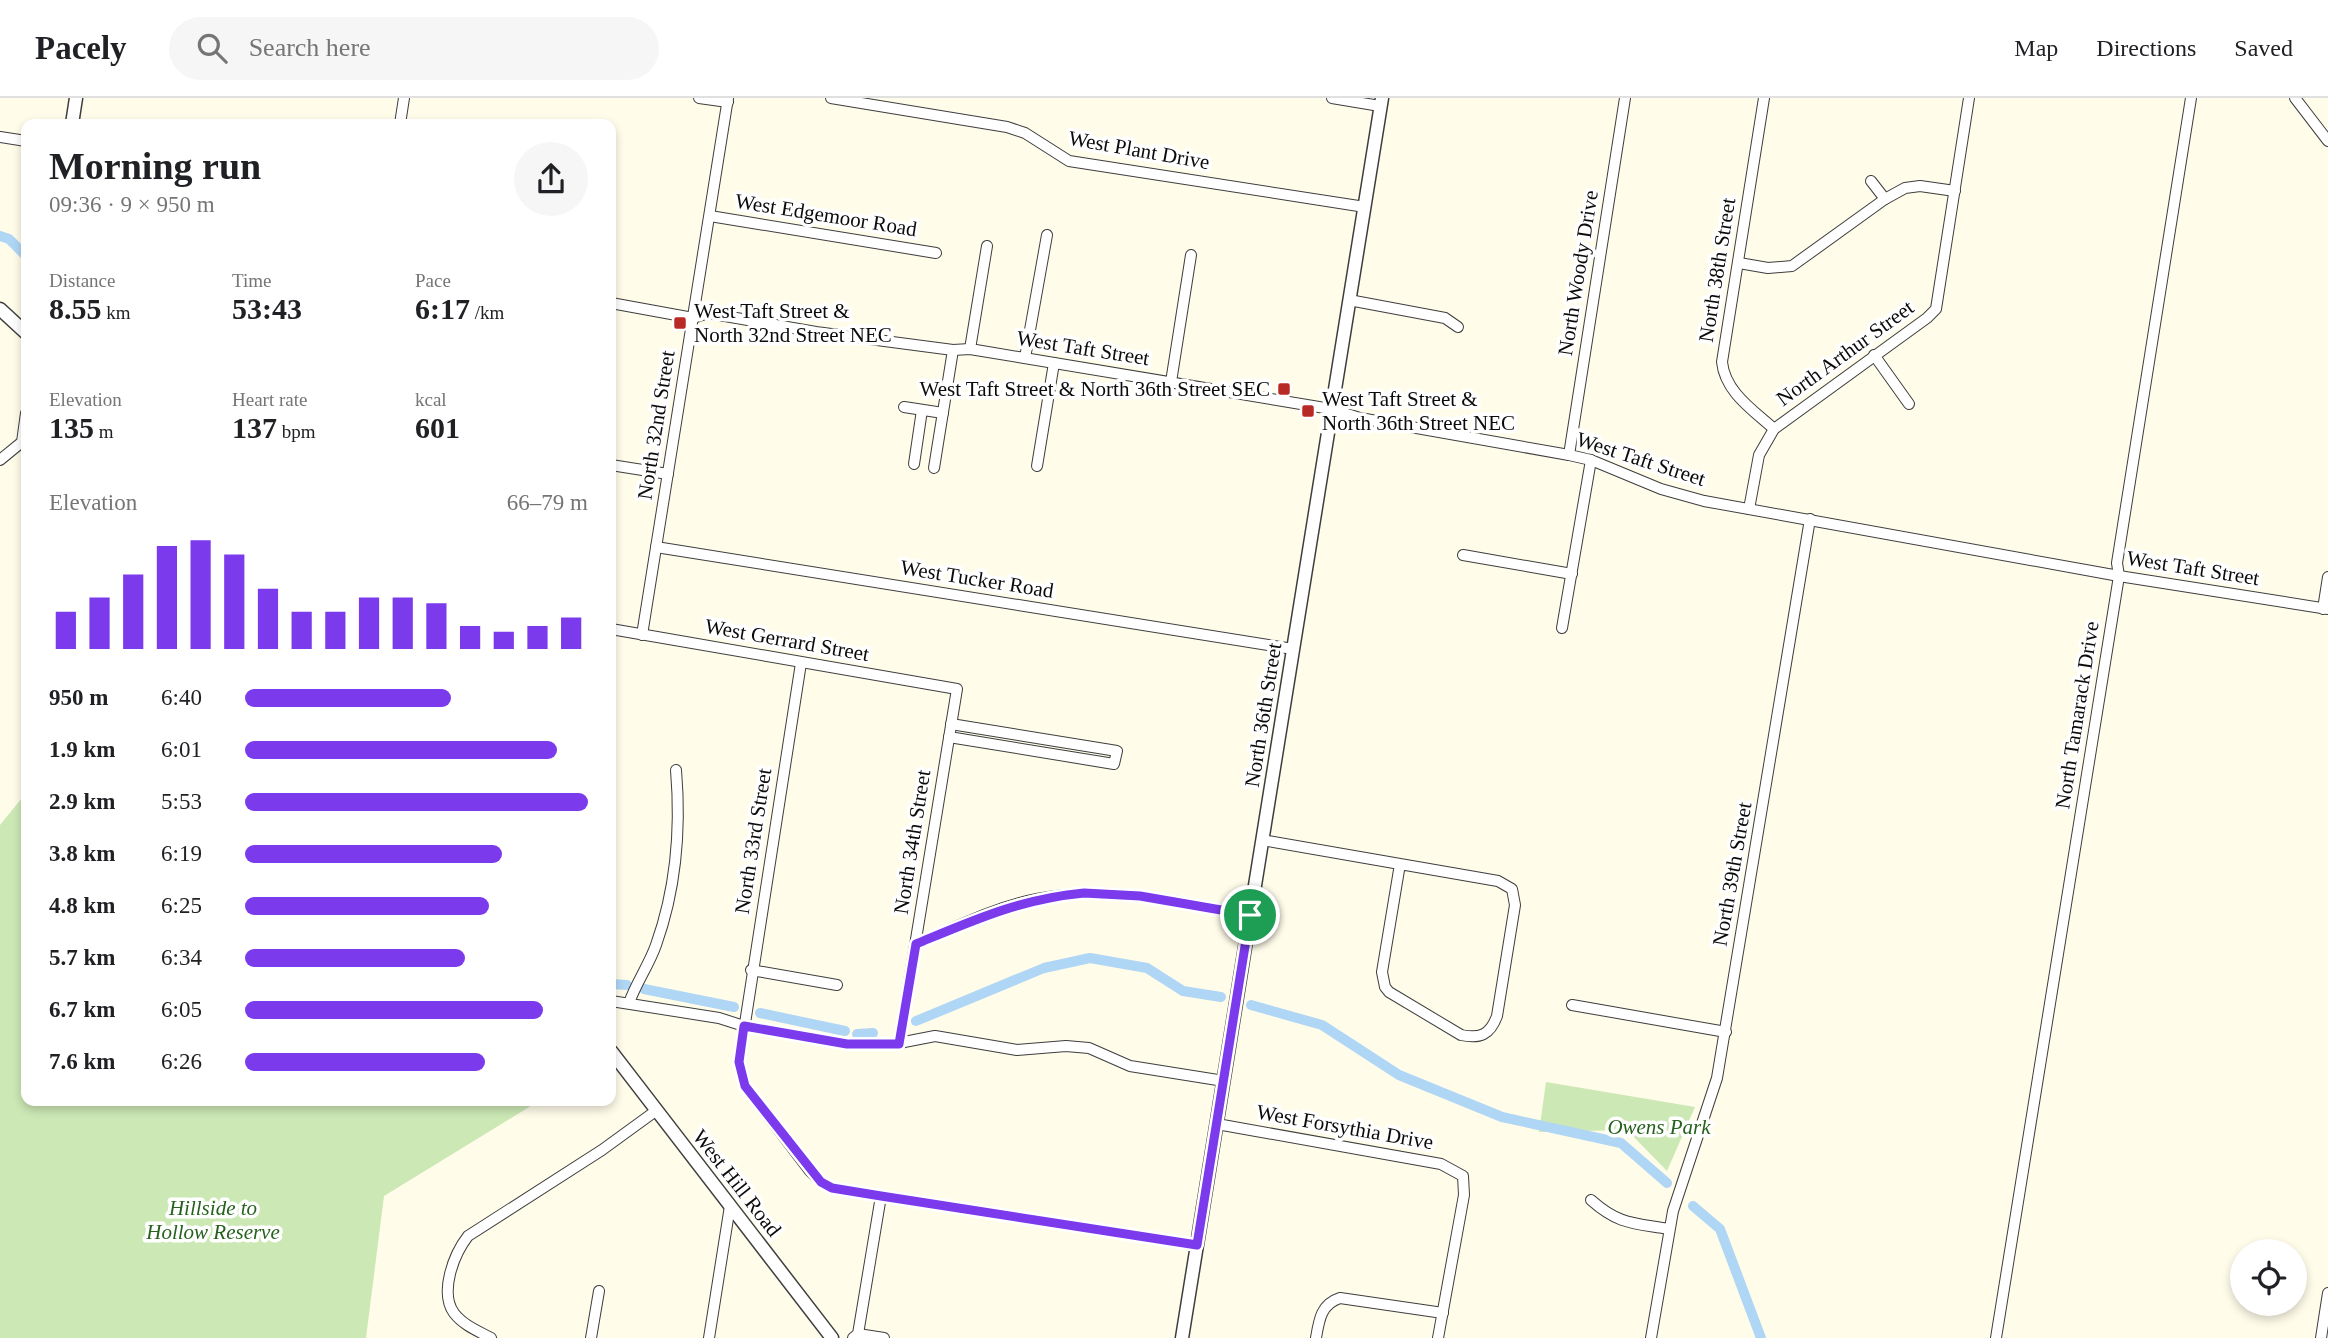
<!DOCTYPE html>
<html lang="en">
<head>
<meta charset="utf-8">
<style>
  :root { --surface:#fff; --page:#f6f6f6; --text:#202124; --muted:#757577; --line:#e0e0e0; --accent:#7c3aed }
  body { margin:0; font-family:"Times New Roman",serif; background:var(--page); color:var(--text); height:100vh; display:flex; flex-direction:column; font-size:26px; white-space:nowrap }
  * { box-sizing:border-box; margin:0 }
  p { font-size:23px; color:var(--muted) }
  .icon { flex:none; width:38px; height:38px; fill:none; stroke:currentColor; stroke-width:2; stroke-linecap:round; stroke-linejoin:round }
  .map { position:relative; flex:1; overflow:hidden }
  .side { position:absolute; left:21px; top:21px; width:595px; height:987px; display:flex; flex-direction:column; background:var(--surface); border-radius:14px; box-shadow:0 4px 10px #0003 }
  .side>* { flex:none }
  .tools { position:absolute; left:2230px; top:1141px; display:grid; gap:14px }
  .tools a { display:grid; place-items:center; width:77px; height:77px; border-radius:50%; background:var(--surface); box-shadow:0 4px 10px #0003; font-size:35px }
  .pin { position:absolute; display:grid; place-items:center; width:60px; height:60px; color:#fff; margin:-30px; border:4px solid #fff; border-radius:50%; box-shadow:0 2px 7px #0007 }
  .round { display:grid; place-items:center; flex:none; width:74px; height:74px; border-radius:37px; background:var(--page) }
  .summary { display:flex; align-items:center; justify-content:space-between; height:119px; padding:0 28px }
  h1 { font-size:38px; font-weight:700; line-height:52px }
  .metrics { display:grid; grid-template-columns:repeat(3,1fr); gap:10px; height:119px; padding:7px 28px }
  .metrics div { display:grid; align-content:center }
  .metrics b { font-size:30px; font-weight:700 }
  .metrics small { font-size:19px; font-weight:400 }
  .metrics p { font-size:19px }
  .chart { height:196px; padding:14px 28px }
  .chart p { display:flex; justify-content:space-between }
  .chart svg { width:100%; height:126px; margin-top:7px; stroke:var(--accent); stroke-width:6 }
  ul { padding:0 28px; list-style:none; font-size:23px }
  li { display:grid; grid-template-columns:112px 84px 1fr; align-items:center; height:52px }
  li i { height:18px; border-radius:9px; background:var(--accent) }
  header { display:flex; align-items:center; gap:42px; box-sizing:border-box; height:98px; padding:0 35px; background:var(--surface); border-bottom:2px solid var(--line) }
  header strong { font-size:33px }
  nav { display:flex; gap:38px; margin-inline-start:auto; font-size:24px }
  .search { width:490px; height:63px; background:var(--page); display:flex; align-items:center; gap:18px; box-sizing:border-box; padding:0 24px; border-radius:38px; color:var(--muted); font-size:26px }
  .map>svg:first-child { display:block }
  .green { fill:#cce8b5 }
  .lines { fill:none; stroke-linecap:round; stroke-linejoin:round }
  .canal { stroke:#b0d6f5; stroke-width:10 }
  .minor-casing { stroke:#3e3e3e; stroke-width:12 }
  .tertiary-casing { stroke:#3e3e3e; stroke-width:15 }
  .minor { stroke:#fff; stroke-width:10 }
  .tertiary { stroke:#fff; stroke-width:12 }
  .route-casing { stroke:#fff; stroke-width:14 }
  .route { stroke:#7c3aed; stroke-width:9 }
  .poi-dot { fill:#b82a26; stroke:#fff; stroke-width:2.5 }
  .labels { text-anchor:middle; stroke-width:7; stroke-linejoin:round; paint-order:stroke }
  .street-label { font-size:21px; fill:#0b0b0b; stroke:#fff }
  .poi-label { font-size:21px; fill:#0b0b0b; stroke:#fff; text-anchor:start }
  .park-label { font-size:21px; font-style:italic; fill:#26611d; stroke:#fff }
</style>
</head>
<body>
<header>
<strong>Pacely</strong>
<div class="search"><svg class="icon" aria-label="search" viewBox="0 0 24 24"><circle cx="10" cy="10" r="6"/><path d="M15 15l6 6"/></svg>Search here</div>
<nav><a>Map</a><a>Directions</a><a>Saved</a></nav>
</header>
<div class="map">
<svg width="2328" height="1240" viewBox="0 0 2328 1240">
  <rect width="100%" height="100%" fill="#fffcea"/>
  <g class="green">
    <path d="M26,695V1003H539L384,1098L366,1240H0V727Z"/>
    <path d="M1546,984L1695,1009L1667,1073L1627,1032L1539,1034Z"/>
  </g>
  <g class="lines">
    <g class="canal">
      <path d="M0,138L9,141L26,158"/>
      <path d="M611,886L627,887"/>
      <path d="M644,891L734,909"/>
      <path d="M1251,907L1322,927L1399,977L1502,1019L1621,1045L1667,1085"/>
      <path d="M760,915L845,933"/>
      <path d="M916,923L1044,870L1090,860L1147,870L1183,893L1221,899"/>
      <path d="M857,936L873,935"/>
      <path d="M1693,1108L1720,1131L1761,1240"/>
    </g>
    <defs>
      <g id="minor">
        <path d="M699,0L728,4"/>
        <path d="M831,0L1007,29L1025,35L1069,63L1365,109"/>
        <path d="M1332,0L1380,8"/>
        <path d="M1764,0L1722,264C1725,294 1753,312 1774,331"/>
        <path d="M2295,0L2328,43"/>
        <path d="M400,26L404,0"/>
        <path d="M0,39L26,43"/>
        <path d="M1871,83L1885,101"/>
        <path d="M710,118L936,155"/>
        <path d="M1739,165L1768,170L1792,168L1885,101L1905,90L1920,88L1955,93"/>
        <path d="M1349,202L1445,220L1458,229"/>
        <path d="M611,205L693,220L708,215L816,234L953,252L970,251L1331,311L1360,320L1569,357L1591,362L1661,391L1704,403L2119,478L2328,511"/>
        <path d="M970,251L987,148"/>
        <path d="M1874,257L1909,306"/>
        <path d="M1025,260L1047,137"/>
        <path d="M1171,284L1191,157"/>
        <path d="M904,309L943,315"/>
        <path d="M1569,357L1625,0"/>
        <path d="M0,362L22,344L26,315"/>
        <path d="M914,366L922,312"/>
        <path d="M611,367L668,376"/>
        <path d="M1037,368L1054,265"/>
        <path d="M934,370L953,252"/>
        <path d="M1749,411L1759,357L1774,331L1927,220L1936,211L1969,0"/>
        <path d="M656,449L1293,551"/>
        <path d="M1463,457L1572,476"/>
        <path d="M2323,511L2328,479"/>
        <path d="M1562,530L1591,362"/>
        <path d="M611,531L957,591L899,945"/>
        <path d="M642,537L728,0"/>
        <path d="M801,565L739,964L745,988L810,1073L821,1084L832,1090L1197,1147"/>
        <path d="M949,639L1114,666L1117,653L951,626"/>
        <path d="M1262,742L1400,766L1382,874L1385,889L1389,894L1461,937C1480,941 1490,937 1497,918L1515,807L1512,791L1498,783L1400,766"/>
        <path d="M916,846C955,830 995,809 1037,801C1109,786 1180,805 1250,817"/>
        <path d="M751,872L837,887"/>
        <path d="M611,903L719,920L744,928L847,946L899,945L935,938L1017,952L1066,948L1089,950L1130,968L1224,983"/>
        <path d="M629,905C636,885 649,867 656,847C676,791 681,731 676,672"/>
        <path d="M1572,907L1726,934"/>
        <path d="M1217,1026L1441,1066L1463,1078L1464,1097L1438,1240"/>
        <path d="M1591,1102C1619,1127 1634,1125 1669,1131"/>
        <path d="M858,1236L884,1240"/>
        <path d="M491,1240C478,1233 463,1227 454,1215C439,1194 454,1156 468,1138L602,1052L657,1012"/>
        <path d="M591,1240L599,1193"/>
        <path d="M709,1240L730,1108"/>
        <path d="M853,1240L858,1236L881,1098"/>
        <path d="M1316,1240C1319,1222 1321,1206 1340,1200L1443,1215"/>
        <path d="M1651,1240L1673,1113L1717,980L1810,421"/>
        <path d="M1996,1240L2119,478L2117,465L2191,0"/>
        <path d="M2321,1240L2328,1195"/>
      </g>
      <g id="tertiary">
        <path d="M72,26L76,0"/>
        <path d="M0,211L26,235"/>
        <path d="M611,953L832,1240"/>
        <path d="M1182,1240L1382,0"/>
      </g>
    </defs>
    <use href="#minor" class="minor-casing"/>
    <use href="#tertiary" class="tertiary-casing"/>
    <use href="#minor" class="minor"/>
    <use href="#tertiary" class="tertiary"/>
  </g>
  <g class="lines">
    <defs>
      <path id="route" d="M1084,795L1140,798L1250,817L1197,1147L881,1098L832,1090L821,1084L745,988L739,964L744,928L847,946H899L916,846C974,822 1020,801 1084,795Z"/>
    </defs>
    <use href="#route" class="route-casing"/>
    <use href="#route" class="route"/>
  </g>
  <g class="poi-dot">
    <rect x="673" y="218" width="14" height="14" rx="3.5"/>
    <rect x="1277" y="284" width="14" height="14" rx="3.5"/>
    <rect x="1301" y="306" width="14" height="14" rx="3.5"/>
  </g>
  <g class="labels">
    <g class="street-label">
      <text transform="translate(1139 52) rotate(10)" y="7">West Plant Drive</text>
      <text transform="translate(826 117) rotate(9)" y="7">West Edgemoor Road</text>
      <text transform="translate(1717 172) rotate(-81)" y="7">North 38th Street</text>
      <text transform="translate(1578 175) rotate(-81)" y="7">North Woody Drive</text>
      <text transform="translate(1083 250) rotate(9)" y="7">West Taft Street</text>
      <text transform="translate(1845 255) rotate(-36)" y="7">North Arthur Street</text>
      <text transform="translate(656 327) rotate(-81)" y="7">North 32nd Street</text>
      <text transform="translate(1641 361) rotate(18)" y="7">West Taft Street</text>
      <text transform="translate(2193 470) rotate(9)" y="7">West Taft Street</text>
      <text transform="translate(977 481) rotate(9)" y="7">West Tucker Road</text>
      <text transform="translate(787 542) rotate(10)" y="7">West Gerrard Street</text>
      <text transform="translate(1263 617) rotate(-81)" y="7">North 36th Street</text>
      <text transform="translate(2077 617) rotate(-81)" y="7">North Tamarack Drive</text>
      <text transform="translate(753 743) rotate(-81)" y="7">North 33rd Street</text>
      <text transform="translate(912 744) rotate(-81)" y="7">North 34th Street</text>
      <text transform="translate(1732 776) rotate(-80)" y="7">North 39th Street</text>
      <text transform="translate(1345 1029) rotate(10)" y="7">West Forsythia Drive</text>
      <text transform="translate(737 1085) rotate(52)" y="7">West Hill Road</text>
    </g>
    <g class="poi-label">
      <text x="694" y="220">West Taft Street &amp;<tspan x="694" dy="24">North 32nd Street NEC</tspan></text>
      <text x="1270" y="298" text-anchor="end">West Taft Street &amp; North 36th Street SEC</text>
      <text x="1322" y="308">West Taft Street &amp;<tspan x="1322" dy="24">North 36th Street NEC</tspan></text>
    </g>
    <g class="park-label">
      <text x="1659" y="1036">Owens Park</text>
      <text x="213" y="1117">Hillside to<tspan x="213" dy="24">Hollow Reserve</tspan></text>
    </g>
  </g>
</svg>
<div class="tools">
<a><svg class="icon" aria-label="locate" viewBox="0 0 24 24"><circle cx="12" cy="12" r="6"/><path d="M12 2v4M12 18v4M2 12h4M18 12h4"/></svg></a>
</div>
<div class="pin" style="left:1250px;top:817px;background:#1e9e55"><svg class="icon" aria-label="arrive" viewBox="0 0 24 24"><path d="M6 21V4h12l-3 4 3 4H6"/></svg></div>
<section class="side">
<div class="summary"><div><h1>Morning run</h1><p>09:36 · 9 × 950 m</p></div><a class="round"><svg class="icon" aria-label="share" viewBox="0 0 24 24"><path d="M12 15V3M7 8l5-5 5 5M5 13v7h14v-7"/></svg></a></div>
<div class="metrics">
<div><p>Distance</p><b>8.55<small> km</small></b></div>
<div><p>Time</p><b>53:43</b></div>
<div><p>Pace</p><b>6:17<small> /km</small></b></div>
</div>
<div class="metrics">
<div><p>Elevation</p><b>135<small> m</small></b></div>
<div><p>Heart rate</p><b>137<small> bpm</small></b></div>
<div><p>kcal</p><b>601</b></div>
</div>
<div class="chart"><p><span>Elevation</span>66–79 m</p>
<svg viewBox="0 0 160 44" preserveAspectRatio="none"><path d="M5 44V31M15 44V26M25 44V18M35 44V8M45 44V6M55 44V11M65 44V23M75 44V31M85 44V31M95 44V26M105 44V26M115 44V28M125 44V36M135 44V38M145 44V36M155 44V33"/></svg>
</div>
<ul>
<li><b>950 m</b>6:40<i style="width:60%"></i></li>
<li><b>1.9 km</b>6:01<i style="width:91%"></i></li>
<li><b>2.9 km</b>5:53<i style="width:100%"></i></li>
<li><b>3.8 km</b>6:19<i style="width:75%"></i></li>
<li><b>4.8 km</b>6:25<i style="width:71%"></i></li>
<li><b>5.7 km</b>6:34<i style="width:64%"></i></li>
<li><b>6.7 km</b>6:05<i style="width:87%"></i></li>
<li><b>7.6 km</b>6:26<i style="width:70%"></i></li>
</ul>
</section>
</div>
</body>
</html>
